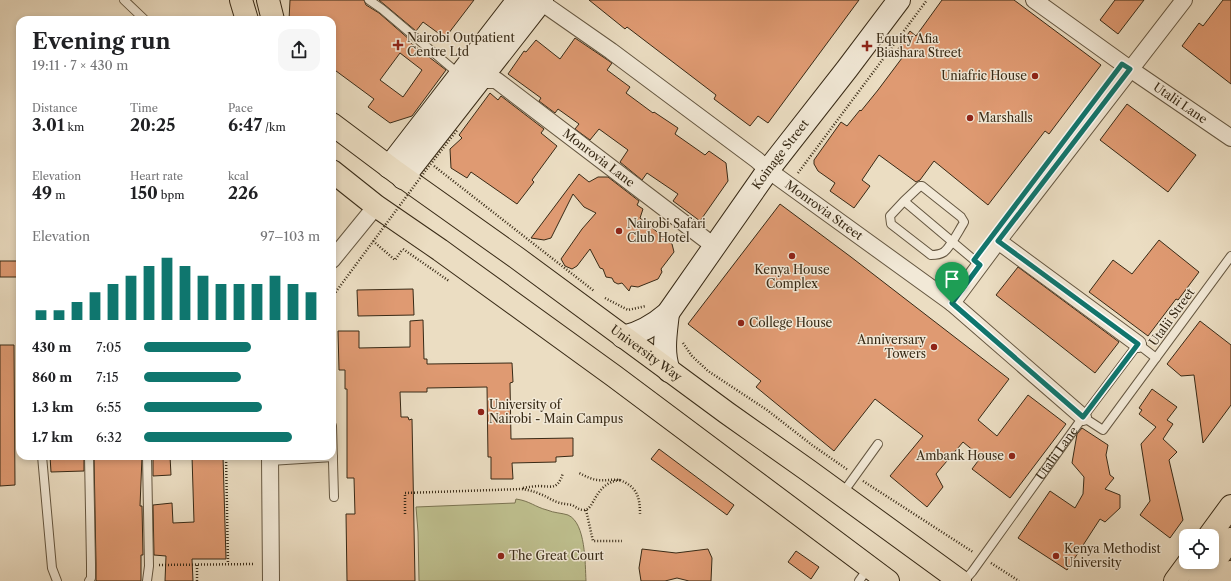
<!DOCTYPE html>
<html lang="en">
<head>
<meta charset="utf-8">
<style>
  :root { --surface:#fff; --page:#f6f6f6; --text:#202124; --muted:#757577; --accent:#0f766e }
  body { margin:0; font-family:"Libre Caslon Text",serif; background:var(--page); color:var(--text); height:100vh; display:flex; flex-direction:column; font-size:15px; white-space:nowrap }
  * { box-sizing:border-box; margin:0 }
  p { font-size:13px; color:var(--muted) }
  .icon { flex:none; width:22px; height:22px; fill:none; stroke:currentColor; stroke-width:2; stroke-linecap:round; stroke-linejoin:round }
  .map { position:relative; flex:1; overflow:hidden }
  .sheet { position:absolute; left:16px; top:16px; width:320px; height:444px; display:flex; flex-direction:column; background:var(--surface); border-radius:12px; box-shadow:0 2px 6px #0003 }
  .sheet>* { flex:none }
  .fabs { position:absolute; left:1179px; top:529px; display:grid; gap:8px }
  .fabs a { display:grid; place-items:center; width:40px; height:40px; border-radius:8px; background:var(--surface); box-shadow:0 2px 6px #0003; font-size:20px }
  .pin { position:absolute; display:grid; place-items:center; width:34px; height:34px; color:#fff; margin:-41px -17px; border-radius:50% 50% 50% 0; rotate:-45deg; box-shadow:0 0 4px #0007 }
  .pin .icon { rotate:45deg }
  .round { display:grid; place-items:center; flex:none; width:42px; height:42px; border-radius:12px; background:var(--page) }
  .headline { display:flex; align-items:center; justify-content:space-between; height:68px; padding:0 16px }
  h1 { font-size:22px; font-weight:800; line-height:30px }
  .figures { display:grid; grid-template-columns:repeat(3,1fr); gap:6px; height:68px; padding:4px 16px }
  .figures div { display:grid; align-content:center }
  .figures b { font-size:17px; font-weight:800 }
  .figures small { font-size:11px; font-weight:400 }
  .figures p { font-size:11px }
  .chart { height:112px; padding:8px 16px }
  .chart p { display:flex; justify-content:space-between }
  .chart svg { width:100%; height:72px; margin-top:4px; stroke:var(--accent); stroke-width:6 }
  ul { padding:0 16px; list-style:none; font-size:13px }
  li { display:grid; grid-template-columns:64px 48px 1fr; align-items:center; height:30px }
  li i { height:10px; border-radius:5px; background:var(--accent) }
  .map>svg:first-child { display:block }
  .green { fill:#bebf8e; stroke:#7b7452 }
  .building { fill:#df9a72; stroke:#382a16; fill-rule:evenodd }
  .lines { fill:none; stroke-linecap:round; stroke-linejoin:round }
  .lane-casing { stroke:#655741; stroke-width:10 }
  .street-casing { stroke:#655741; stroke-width:18 }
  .secondary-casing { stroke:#382a16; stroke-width:24 }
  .highway-casing { stroke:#382a16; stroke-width:24 }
  .path { stroke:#382a16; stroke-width:2.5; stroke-dasharray:1 2; stroke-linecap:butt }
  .lane { stroke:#f2e9d7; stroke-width:8 }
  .street { stroke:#f2e9d7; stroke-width:16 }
  .secondary { stroke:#f2e9d7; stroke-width:22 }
  .highway { stroke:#ebddc2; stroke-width:22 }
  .path-bridge { stroke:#382a16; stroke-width:2.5; stroke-dasharray:1 2; stroke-linecap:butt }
  .route-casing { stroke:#fff; stroke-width:8 }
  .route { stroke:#0f766e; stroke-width:5 }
  .poi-dot { fill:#8f2418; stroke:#f2e9d7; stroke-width:1.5 }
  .labels { text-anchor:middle; stroke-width:3; stroke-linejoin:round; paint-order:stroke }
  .poi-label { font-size:12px; fill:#382a16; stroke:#f2e9d7; text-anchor:start }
  .street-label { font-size:12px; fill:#382a16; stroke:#f2e9d7 }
</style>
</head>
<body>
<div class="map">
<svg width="1231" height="581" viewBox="0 0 1231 581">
  <rect width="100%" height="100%" fill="#ebddc2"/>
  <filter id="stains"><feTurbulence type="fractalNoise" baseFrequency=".005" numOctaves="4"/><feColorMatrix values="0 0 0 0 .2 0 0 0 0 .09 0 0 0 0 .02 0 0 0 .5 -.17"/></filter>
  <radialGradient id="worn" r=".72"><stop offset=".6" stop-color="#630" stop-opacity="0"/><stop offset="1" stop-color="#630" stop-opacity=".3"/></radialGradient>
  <path class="green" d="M516,499C530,501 535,507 547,510C554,513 562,513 568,515C586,523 585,564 586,581H419L418,532L416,507L515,503Z"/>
  <g class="building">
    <path d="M290,0H364L366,5L379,13L410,40L408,41L446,70L412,116L390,123L368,107L374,99L332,68V20H289ZM400,53L422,70L403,97L380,80Z"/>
    <path d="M379,0H474L445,38L423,22L416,31Z"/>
    <path d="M589,0H859L768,123L758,116L750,126L714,99L716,95L627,27L625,29Z"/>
    <path d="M942,0H1014L1101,65L1049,134L1045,131L988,205L934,161L920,180L916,182L879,155L862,180L870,186L854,208L830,191L835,183L818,171L814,164V160L841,122L847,126L860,110L861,111L878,90L902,58L895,53L910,31L916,36Z"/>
    <path d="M1115,0H1144L1118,34L1100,20Z"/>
    <path d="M1223,0H1231V84L1182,46L1199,23L1203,26Z"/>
    <path d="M575,38L612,63L607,70L630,87L626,93L653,113L654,112L678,128L675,134L705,155L709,151L726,163L728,181L700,221L673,201L678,194L647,173L642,180L620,162L628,150L599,129L590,140L575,129L579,124L558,109L555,113L539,101L541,98L508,74L524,51L526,52L536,40L560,59Z"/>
    <path d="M490,93L498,100L501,96L544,129L541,133L557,146L532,180L534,182L517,204L471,172L467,178L451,168L450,149L462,138L459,135Z"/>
    <path d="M1127,104L1196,155L1168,192L1100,140Z"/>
    <path d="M579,174L589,182L598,177H608L639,201L637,205L643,209L640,218L672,244L674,252L661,269L662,272L658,279L638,287L631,286L629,291L622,283L618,284L614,282L612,278L606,277L603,269L600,268L590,249L577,266L572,269L565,266L561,259L582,229L596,213L584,207L573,194L551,238L544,240L531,238Z"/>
    <path d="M780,204L851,257L1009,379L978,420L997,436L1028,395L1066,424L1010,498L972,469L981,457L963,442L936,474L943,487L927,507L890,476L923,436L875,399L834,451L756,387L761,381L688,324Z"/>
    <path d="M1159,240L1199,272L1178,300L1176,299L1148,336L1089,292L1113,260L1132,274Z"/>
    <rect x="0" y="261" width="20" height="16"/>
    <path d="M1018,267L1119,342L1095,373L996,295Z"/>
    <path d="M413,289L414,315L358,316L357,290Z"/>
    <path d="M423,320L424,359H427V364L512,363L513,382L510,383L511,439L573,438V456L556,457V462L512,463L513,479H491V457H488L487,387L427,388V392H400L401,417H408L409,420L412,419L415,581H347L346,514H355L354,478H347V389H345V370H339L338,331H359V348L410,347V321Z"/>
    <path d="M1200,321L1231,345V405L1203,443L1194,375L1181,376L1167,364Z"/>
    <path d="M0,345H14L15,485L0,486Z"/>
    <path d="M1152,389L1177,407L1167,420L1173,424L1163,439L1177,452L1169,460L1183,520L1170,538L1140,515L1150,501L1141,444L1156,427L1139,414L1142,410L1139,408Z"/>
    <path d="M1082,428L1108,445L1106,455L1110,475L1114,478L1105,489L1120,495V508L1105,522L1100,519L1067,570L1018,538L1050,491L1075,508L1083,494L1084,477L1072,463L1077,434Z"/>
    <path d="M659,449L734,505L727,515L651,459Z"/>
    <path d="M50,456H84V471L51,472Z"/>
    <path d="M94,456H140L142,457L140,506H142L143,555H141V581H96V564Z"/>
    <path d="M170,456L171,475L153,476V457Z"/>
    <path d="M192,456H223L226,559H192L193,581H165L166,556L154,555L153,505L172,503L173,523L194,522Z"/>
    <path d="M642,549L676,553L708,549L712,558L711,581H689L677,578L665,581H641L639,568Z"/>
    <path d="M796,551L819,567L811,579L788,562Z"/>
  </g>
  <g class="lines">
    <defs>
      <g id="lane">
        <path d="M124,0L145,20"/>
        <path d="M369,0L382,9L460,75"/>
        <path d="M904,201L920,186H922L961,217L964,222L963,224C958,232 951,246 944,252C941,254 936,255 931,255L891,224L890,216L904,201L980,265"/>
        <path d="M1083,417L1103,430L1231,256"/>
        <path d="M332,426L334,497"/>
        <path d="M42,456L52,568L57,581"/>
        <path d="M89,456L91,564V578L89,581"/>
        <path d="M147,456L149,566L147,581"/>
        <path d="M270,461L333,457"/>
        <path d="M842,494L878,444"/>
        <path d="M859,581L869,567"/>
        <path id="s1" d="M964,581L972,572L1083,417L1138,344L1156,358"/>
      </g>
      <g id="street">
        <path id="s2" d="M538,0L611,51L757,160L768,170L952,303L1083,417"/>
        <path id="s3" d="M1034,0L1130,69L1231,138"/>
        <path id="s4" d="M480,80H496L714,246"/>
        <path d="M998,241L1138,344"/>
        <path d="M332,260L376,206"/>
        <path d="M952,303L998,241L1184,0"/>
        <path d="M270,456L271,581"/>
      </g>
      <g id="secondary">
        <path d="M389,167L518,0"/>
        <path d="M403,178L542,0"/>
        <path d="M668,313C666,332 662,352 669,371"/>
        <path id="s5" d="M623,337C641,333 654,325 668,313L768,170L847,69L899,0"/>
      </g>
      <g id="highway">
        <path d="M241,0L247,20"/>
        <path d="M268,0L273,20"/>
        <path id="s6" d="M332,124L396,172L517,258L727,413L809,471L960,581"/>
        <path d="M332,171L376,206L440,250L614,376L888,581"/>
        <path d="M1209,536L1231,506"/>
        <path d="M1175,581L1189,562"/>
        <path d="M1200,581L1231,539"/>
        <path d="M1224,581L1231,572"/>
      </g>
    </defs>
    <use href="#lane" class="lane-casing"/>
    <use href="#street" class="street-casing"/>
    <use href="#secondary" class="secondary-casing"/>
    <use href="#highway" class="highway-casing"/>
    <g class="path">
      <path d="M434,166L594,291"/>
      <path d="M798,173L927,0"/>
      <path d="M373,241L395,260L402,250"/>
      <path d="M403,249L449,281"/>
      <path d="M605,298L628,310L646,306"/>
      <path d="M683,343L692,356L708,371L767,410L812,445L848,470"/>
      <path d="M226,456L228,564"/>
      <path d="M620,480C637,487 640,497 640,514"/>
      <path d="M863,481L973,552"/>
      <path d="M523,488C529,487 535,486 540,486C553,487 558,489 563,473"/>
      <path d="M586,510L593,541H622"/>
      <path d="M405,514V493L522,489C528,490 534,491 540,494C546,496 551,500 557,502C562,504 567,504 572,505C576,507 579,510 584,510C595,510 594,483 620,480C612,479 605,481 597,480C591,479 585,476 579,473"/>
      <path d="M991,563L1019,581"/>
      <path d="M159,565L255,564"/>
      <path d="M197,565V581"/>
    </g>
    <use href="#lane" class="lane"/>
    <use href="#street" class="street"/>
    <use href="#secondary" class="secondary"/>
    <use href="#highway" class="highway"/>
    <path class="path-bridge" d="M332,297L426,170L458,129"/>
  </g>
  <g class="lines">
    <defs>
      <path id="route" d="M1122,64L1130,69L998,241L1138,344L1083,417L952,303L980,265L974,260Z"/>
    </defs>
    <use href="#route" class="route-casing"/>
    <use href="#route" class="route"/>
  </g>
  <g class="poi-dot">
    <path d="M396 39h4v4h4v4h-4v4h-4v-4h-4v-4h4z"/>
    <path d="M865 40h4v4h4v4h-4v4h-4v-4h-4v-4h4z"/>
    <circle cx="1035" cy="76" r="4"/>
    <circle cx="970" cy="118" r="4"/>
    <circle cx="619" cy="231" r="4"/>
    <circle cx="792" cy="256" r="4"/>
    <circle cx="741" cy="323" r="4"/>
    <circle cx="934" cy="347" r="4"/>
    <circle cx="481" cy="412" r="4"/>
    <circle cx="1012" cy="456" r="4"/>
    <circle cx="501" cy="556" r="4"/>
    <circle cx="1056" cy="556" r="4"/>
  </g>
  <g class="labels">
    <g class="poi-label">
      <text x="407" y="42">Nairobi Outpatient<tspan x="407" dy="14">Centre Ltd</tspan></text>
      <text x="876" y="43">Equity Afia<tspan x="876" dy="14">Biashara Street</tspan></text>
      <text x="1027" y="80" text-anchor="end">Uniafric House</text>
      <text x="978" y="122">Marshalls</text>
      <text x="627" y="228">Nairobi Safari<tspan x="627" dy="14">Club Hotel</tspan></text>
      <text x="792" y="274" text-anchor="middle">Kenya House<tspan x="792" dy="14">Complex</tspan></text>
      <text x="749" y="327">College House</text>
      <text x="926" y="344" text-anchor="end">Anniversary<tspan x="926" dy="14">Towers</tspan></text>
      <text x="489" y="409">University of<tspan x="489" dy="14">Nairobi - Main Campus</tspan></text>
      <text x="1004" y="460" text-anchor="end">Ambank House</text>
      <text x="1064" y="553">Kenya Methodist<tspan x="1064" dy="14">University</tspan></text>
      <text x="509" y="560">The Great Court</text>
    </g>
    <g class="street-label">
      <text dy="4" stroke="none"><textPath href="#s3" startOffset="179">Utalii Lane</textPath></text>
      <text dy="4" stroke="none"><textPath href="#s5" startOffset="246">Koinage Street</textPath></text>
      <text dy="4" stroke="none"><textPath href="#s4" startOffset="145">Monrovia Lane</textPath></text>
      <text dy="4" stroke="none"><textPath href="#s2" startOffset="355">Monrovia Street</textPath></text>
      <text transform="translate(1172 317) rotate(-54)" y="4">Utalii Street</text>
      <text dy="4" stroke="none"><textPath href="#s6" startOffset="389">University Way</textPath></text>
      <text dy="4" stroke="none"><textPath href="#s1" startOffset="158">Utalii Lane</textPath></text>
    </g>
  </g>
  <rect width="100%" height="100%" filter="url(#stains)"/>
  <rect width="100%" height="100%" fill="url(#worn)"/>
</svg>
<div class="fabs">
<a><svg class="icon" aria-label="locate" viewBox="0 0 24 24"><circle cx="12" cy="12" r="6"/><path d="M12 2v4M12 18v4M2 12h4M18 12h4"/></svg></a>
</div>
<div class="pin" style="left:952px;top:303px;background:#1e9e55"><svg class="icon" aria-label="arrive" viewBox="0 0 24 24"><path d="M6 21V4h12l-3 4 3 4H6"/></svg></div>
<section class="sheet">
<div class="headline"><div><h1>Evening run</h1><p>19:11 · 7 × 430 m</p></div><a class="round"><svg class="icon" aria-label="share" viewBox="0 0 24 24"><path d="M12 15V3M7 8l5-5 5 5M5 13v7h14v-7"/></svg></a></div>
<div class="figures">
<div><p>Distance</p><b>3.01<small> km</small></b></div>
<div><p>Time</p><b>20:25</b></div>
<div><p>Pace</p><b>6:47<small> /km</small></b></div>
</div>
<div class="figures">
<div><p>Elevation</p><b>49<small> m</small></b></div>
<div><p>Heart rate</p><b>150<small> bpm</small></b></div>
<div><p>kcal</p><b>226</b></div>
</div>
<div class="chart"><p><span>Elevation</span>97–103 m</p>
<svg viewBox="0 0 160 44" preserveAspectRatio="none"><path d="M5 44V38M15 44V38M25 44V33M35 44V27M45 44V22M55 44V17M65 44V11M75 44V6M85 44V11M95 44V17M105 44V22M115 44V22M125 44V22M135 44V17M145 44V22M155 44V27"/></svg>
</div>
<ul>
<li><b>430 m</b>7:05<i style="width:61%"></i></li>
<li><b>860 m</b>7:15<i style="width:55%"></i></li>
<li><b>1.3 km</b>6:55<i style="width:67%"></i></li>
<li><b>1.7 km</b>6:32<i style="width:84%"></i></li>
</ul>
</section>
</div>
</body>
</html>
